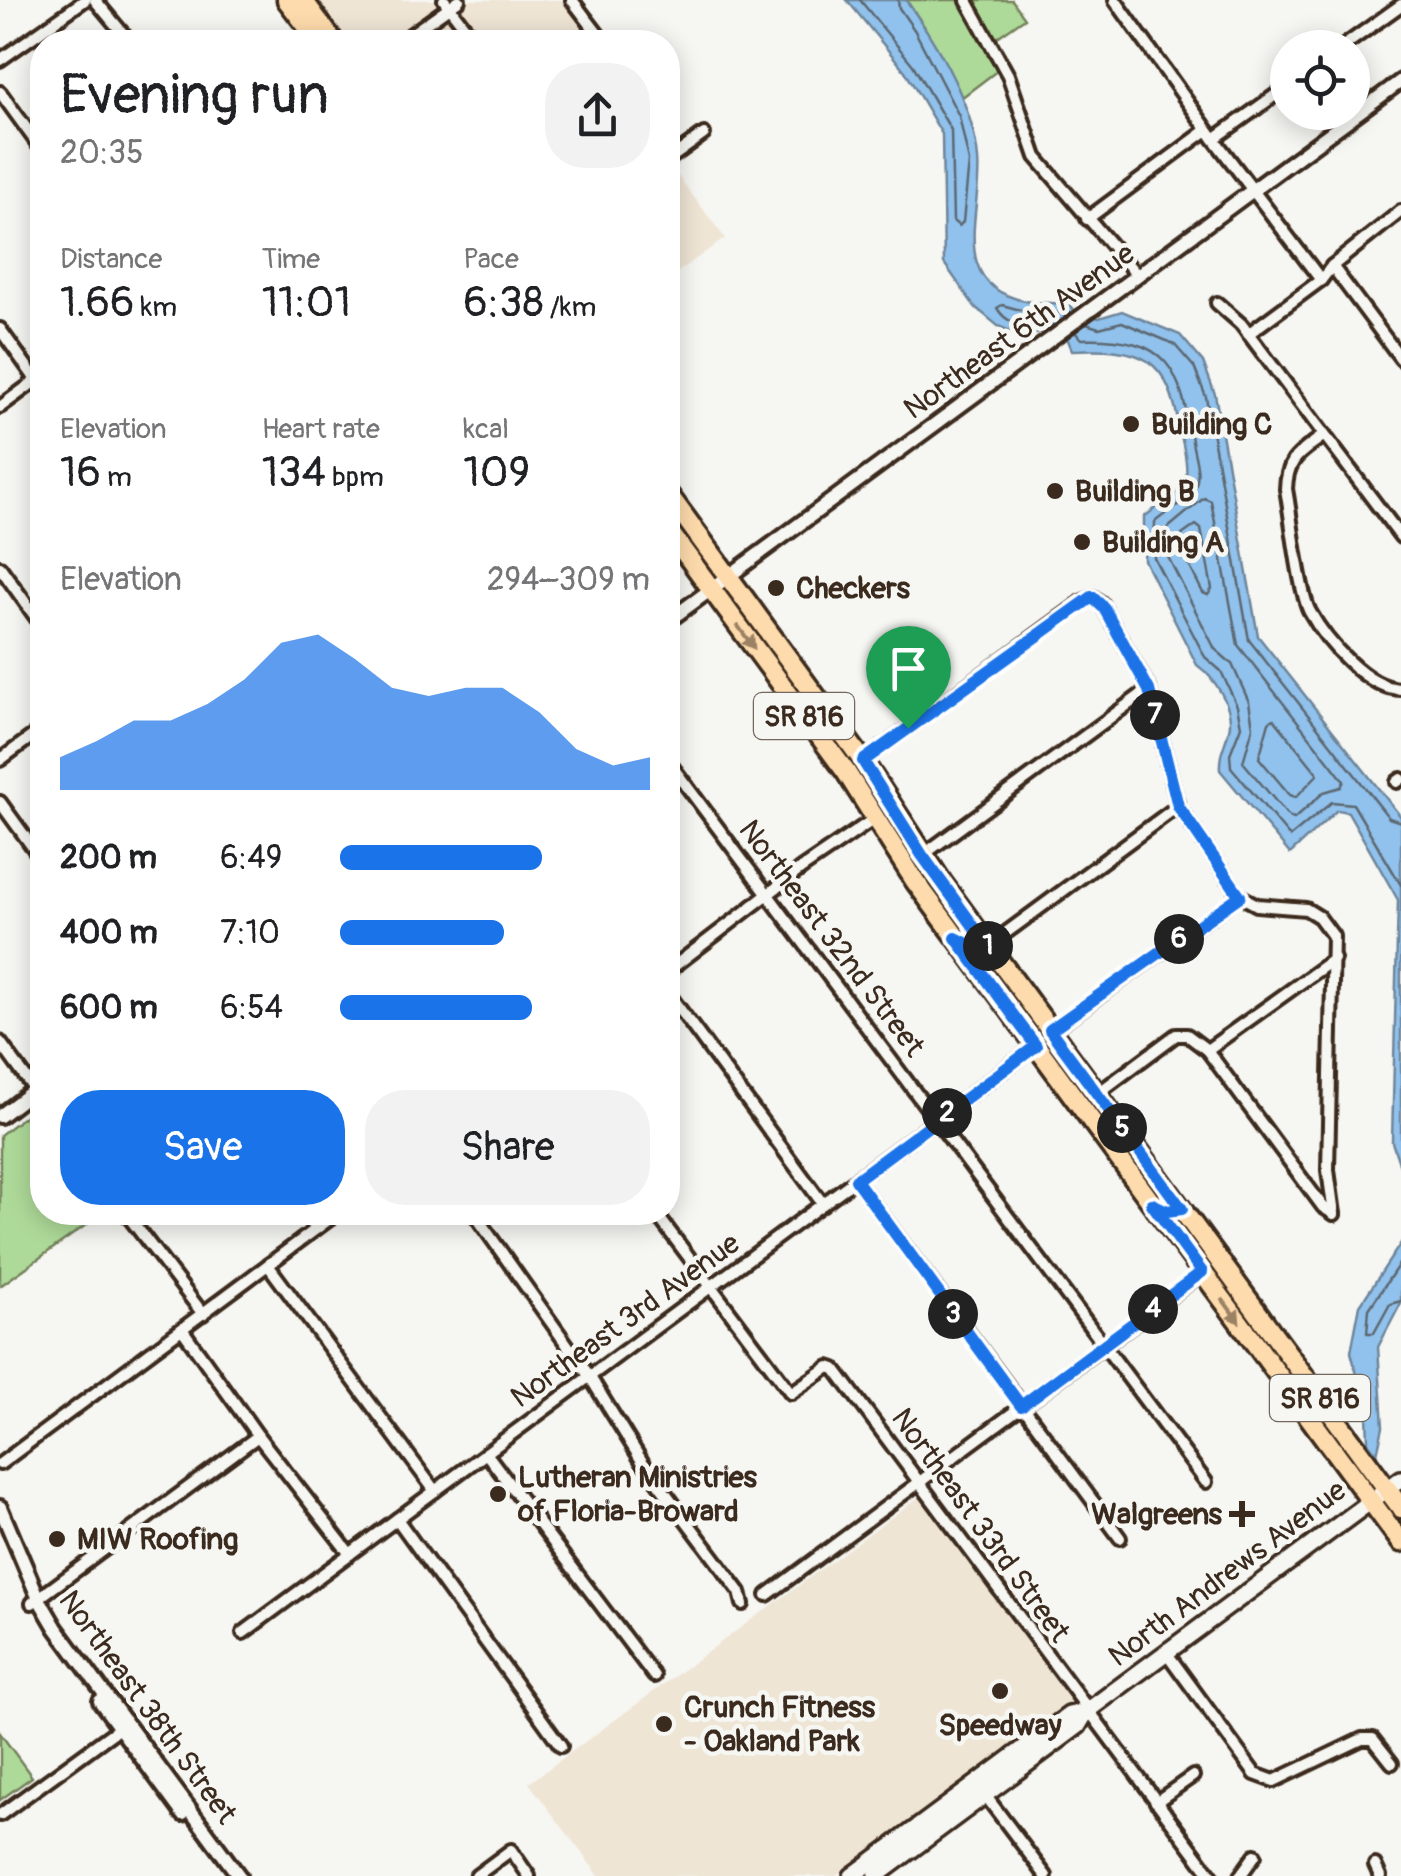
<!DOCTYPE html>
<html lang="en">
<head>
<meta charset="utf-8">
<style>
  :root { --surface:#fff; --page:#f2f2f2; --text:#202124; --muted:#757577; --accent:#1a73e8 }
  body { margin:0; font-family:Pangolin,sans-serif; background:var(--page); color:var(--text); height:100vh; display:flex; flex-direction:column; font-size:38px; white-space:nowrap }
  * { box-sizing:border-box; margin:0 }
  p { font-size:32px; color:var(--muted) }
  .icon { flex:none; width:55px; height:55px; fill:none; stroke:currentColor; stroke-width:2; stroke-linecap:round; stroke-linejoin:round }
  .map { position:relative; flex:1; overflow:hidden }
  .sheet { position:absolute; left:30px; top:30px; width:650px; height:1195px; display:flex; flex-direction:column; background:var(--surface); border-radius:40px; box-shadow:0 5px 25px #0003 }
  .sheet>* { flex:none }
  .fabs { position:absolute; left:1270px; top:30px; display:grid; gap:20px }
  .fabs a { display:grid; place-items:center; width:100px; height:100px; border-radius:50%; background:var(--surface); box-shadow:0 5px 25px #0003; font-size:50px }
  .pin { position:absolute; display:grid; place-items:center; width:85px; height:85px; color:#fff; margin:-102px -42px; border-radius:50% 50% 50% 0; rotate:-45deg; box-shadow:0 0 10px #0007 }
  .pin .icon { rotate:45deg }
  .km { position:absolute; width:50px; height:50px; margin:-25px; border-radius:50%; background:#222; color:#fff; font-size:28px; line-height:50px; text-align:center }
  .round { display:grid; place-items:center; flex:none; width:105px; height:105px; border-radius:40px; background:var(--page) }
  .headline { display:flex; align-items:center; justify-content:space-between; height:170px; padding:0 30px }
  h1 { font-size:55px; font-weight:600; line-height:75px }
  .stats { display:grid; grid-template-columns:repeat(3,1fr); gap:15px; height:170px; padding:10px 30px }
  .stats div { display:grid; align-content:center }
  .stats b { font-size:42px; font-weight:600 }
  .stats small { font-size:28px; font-weight:400 }
  .stats p { font-size:28px }
  .chart { height:280px; padding:20px 30px }
  .chart p { display:flex; justify-content:space-between }
  .chart svg { width:100%; height:180px; margin-top:10px; fill:var(--accent); opacity:.7 }
  .cta { display:flex; gap:20px; margin-top:auto; padding:20px 30px }
  .cta a { flex:1; height:115px; border-radius:40px; background:var(--accent); color:#fff; font-size:40px; font-weight:600; line-height:115px; text-align:center }
  .cta a+a { background:var(--page); color:var(--text) }
  ul { padding:0 30px; list-style:none; font-size:32px }
  li { display:grid; grid-template-columns:160px 120px 1fr; align-items:center; height:75px }
  li i { height:25px; border-radius:12px; background:var(--accent) }
  .map>svg:first-child { display:block }
  .built { fill:#efe5d5 }
  .green { fill:#aeda99; stroke:#74825c; stroke-width:2.5 }
  .water { fill:#90c2ed; stroke:#6e859a; stroke-width:2.5 }
  .lines { fill:none; stroke-linecap:round; stroke-linejoin:round }
  .shore { stroke:#5d6771; stroke-width:2.5 }
  .minor-casing { stroke:#3b2a1e; stroke-width:18 }
  .tertiary-casing { stroke:#3b2a1e; stroke-width:20 }
  .secondary-casing { stroke:#3b2a1e; stroke-width:22 }
  .primary-casing { stroke:#3b2a1e; stroke-width:25 }
  .minor { stroke:#f6f6f2; stroke-width:10 }
  .tertiary { stroke:#f6f6f2; stroke-width:12 }
  .secondary { stroke:#f6f6f2; stroke-width:15 }
  .primary { stroke:#fedbac; stroke-width:18 }
  .oneway { fill:#9c8265 }
  .route-casing { stroke:#fff; stroke-width:20 }
  .route { stroke:#1a73e8; stroke-width:12 }
  .poi-dot { fill:#3b2a1e; stroke:#f6f6f2; stroke-width:4 }
  .labels { text-anchor:middle; stroke-width:9; stroke-linejoin:round; paint-order:stroke }
  .shield { fill:#f6f6f2; stroke:#73675e; stroke-width:2.5 }
  .shield-label { font-size:28px; font-weight:bold; fill:#3b2a1e }
  .street-label { font-size:30px; fill:#3b2a1e; stroke:#f6f6f2 }
  .poi-label { font-size:30px; font-weight:bold; fill:#3b2a1e; stroke:#f6f6f2; text-anchor:start }
</style>
</head>
<body>
<div class="map">
<svg width="1401" height="1876" viewBox="0 0 1401 1876">
  <rect width="100%" height="100%" fill="#f6f6f2"/>
  <filter id="ink" filterUnits="userSpaceOnUse"><feTurbulence type="fractalNoise" baseFrequency=".01" numOctaves="2"/><feDisplacementMap in="SourceGraphic" scale="20" xChannelSelector="R" yChannelSelector="G"/><feConvolveMatrix kernelMatrix="1 2 1 2 8 2 1 2 1" color-interpolation-filters="sRGB"/></filter>
  <g filter="url(#ink)">
    <g class="built">
      <path d="M315,0H581L612,42H347Z"/>
      <path d="M668,163L725,238L668,279Z"/>
      <path d="M919,1497L1071,1702L835,1876H599L529,1783Z"/>
    </g>
    <g class="green">
      <path d="M906,0H1012L1025,18L986,45L998,70L961,98L924,26Z"/>
      <path d="M31,1111L42,1127V1212L103,1213L0,1286V1135Z"/>
      <path d="M0,1733L32,1777L0,1800Z"/>
    </g>
    <g class="water">
      <path d="M847,0H906C938,45 973,103 978,159C983,209 946,285 1025,301C1039,304 1056,302 1070,304L1074,310L1099,318L1122,311L1180,335L1203,362L1215,394L1258,636L1401,817V1169L1392,1142L1398,900L1348,812L1337,810L1290,854L1220,770C1219,753 1225,746 1229,730C1235,708 1214,677 1197,665L1144,560V517L1185,486C1189,467 1184,449 1180,431C1168,357 1144,347 1072,350L1068,340L1042,332L1025,337L998,326L975,307L944,263L942,134L905,71Z"/>
      <path d="M1401,1243V1303L1378,1347L1383,1427L1377,1454L1368,1442L1367,1413L1351,1352L1360,1305Z"/>
    </g>
    <g class="lines">
      <g class="shore">
        <path d="M860,0L913,65L951,130L953,221L959,226L963,222L969,162L959,116L915,31L899,8L898,0"/>
        <path d="M1086,324L1099,328L1122,322L1174,344L1194,367L1206,397L1249,640L1389,818L1401,822"/>
        <path d="M1054,325C1032,319 1012,333 997,308L1002,305L1028,312L1062,313L1066,317"/>
        <path d="M1075,332L1081,339C1170,336 1180,368 1193,447C1196,461 1202,480 1192,492C1183,504 1166,512 1155,522L1154,558L1205,657L1221,671L1237,706L1241,726L1230,754L1231,767L1290,837L1332,802L1353,804L1401,885"/>
        <path d="M1204,498L1211,501L1238,645L1344,781L1341,787L1324,792L1294,819L1289,817L1243,762L1253,727L1249,702L1232,664L1215,649L1167,555L1168,528Z"/>
        <path d="M1196,525L1201,529L1212,589L1208,595L1203,593L1182,551V535Z"/>
        <path d="M1274,719L1318,774L1296,797L1290,795L1259,758L1269,722Z"/>
        <path d="M1401,1261L1369,1309L1367,1333H1374L1390,1304L1401,1301"/>
      </g>
      <defs>
        <g id="minor">
          <path d="M95,0L130,42"/>
          <path d="M444,0L476,42"/>
          <path d="M572,0L604,42"/>
          <path d="M1115,0L1214,139L1321,280"/>
          <path d="M967,1L1008,75L1036,157L1137,275"/>
          <path d="M400,42L459,0"/>
          <path d="M1341,48L1401,5"/>
          <path d="M0,60L85,0"/>
          <path d="M0,92L42,150"/>
          <path d="M1214,139L1288,86"/>
          <path d="M668,160L704,134"/>
          <path d="M1087,219L1207,130"/>
          <path d="M1332,266L1401,359"/>
          <path d="M1217,303L1241,324L1401,537"/>
          <path d="M0,329L42,388"/>
          <path d="M1248,334L1321,280L1332,266L1401,211"/>
          <path d="M0,407L42,376"/>
          <path d="M1324,435C1301,453 1287,457 1286,489C1291,515 1299,592 1310,612C1326,641 1367,689 1401,689"/>
          <path d="M0,567L42,626"/>
          <path d="M0,760L42,729"/>
          <path d="M668,761L1206,1482"/>
          <path d="M863,761L1083,601L1093,597L1101,603L1149,689L1178,806L1240,896L1257,905L1306,909L1319,917L1333,936L1328,1170L1334,1214"/>
          <path d="M1397,782L1401,779"/>
          <path d="M0,802L42,860"/>
          <path d="M923,855L1149,689"/>
          <path d="M988,946L1178,806"/>
          <path d="M668,971L802,868L874,819"/>
          <path d="M668,993L823,1204"/>
          <path d="M1050,1031L1240,896"/>
          <path d="M0,1042L42,1100"/>
          <path d="M1207,1050L1334,959"/>
          <path d="M1097,1094L1176,1035H1187L1207,1050L1323,1207L1334,1214"/>
          <path d="M856,1180L1120,1538"/>
          <path d="M125,1212L203,1314"/>
          <path d="M304,1212L316,1229"/>
          <path d="M473,1212L590,1377L643,1463L740,1592L743,1604"/>
          <path d="M655,1212L791,1393L829,1367L835,1369L1212,1876"/>
          <path d="M268,1265L435,1491"/>
          <path d="M182,1329L258,1436L350,1554"/>
          <path d="M486,1453L654,1676"/>
          <path d="M0,1464L339,1212"/>
          <path d="M397,1519L561,1746"/>
          <path d="M767,1595L1202,1273"/>
          <path d="M32,1603L258,1436"/>
          <path d="M243,1633L1036,1046"/>
          <path d="M1166,1652L1255,1774L1274,1781L1362,1739H1373L1392,1763"/>
          <path d="M985,1795L1046,1876"/>
          <path d="M1156,1802L1193,1776"/>
          <path d="M0,1815L122,1726"/>
          <path d="M1375,1865L1380,1876"/>
          <path d="M476,1876L511,1850L529,1876"/>
          <path d="M1240,1876L1255,1855"/>
        </g>
        <g id="tertiary">
          <path d="M668,621L1401,81"/>
          <path d="M0,1116L42,1084"/>
          <path d="M0,1507L39,1599L56,1628L239,1876"/>
          <path d="M100,1701L183,1814"/>
        </g>
        <g id="secondary">
          <path d="M852,1876L1069,1715L1087,1711"/>
          <path d="M876,1876L1078,1726L1087,1711L1401,1479"/>
        </g>
        <g id="primary">
          <path d="M287,0L319,42"/>
          <path d="M303,0L334,42"/>
          <path d="M668,494L863,761L943,884L1401,1508"/>
          <path d="M668,530L846,772L915,881L1401,1542"/>
        </g>
      </defs>
      <use href="#minor" class="minor-casing"/>
      <use href="#tertiary" class="tertiary-casing"/>
      <use href="#secondary" class="secondary-casing"/>
      <use href="#primary" class="primary-casing"/>
      <use href="#minor" class="minor"/>
      <use href="#tertiary" class="tertiary"/>
      <use href="#secondary" class="secondary"/>
      <use href="#primary" class="primary"/>
    </g>
    <defs><path id="oneway-solid" d="M-6-.8H1V-3.2L6.5 0L1 3.2V.8H-6Z" transform="scale(2.5)"/></defs>
    <g class="oneway">
      <use href="#oneway-solid" transform="translate(746 637) rotate(54)"/>
      <use href="#oneway-solid" transform="translate(1231 1311) rotate(54)"/>
    </g>
  </g>
  <g class="lines" filter="url(#ink)">
    <defs>
      <path id="route" d="M1092,597L1104,608L1149,690L1178,806L1240,896L1050,1030L1182,1209L1167,1211L1152,1204L1202,1272L1021,1406L856,1180L1036,1046L956,938L972,946H988L922,855L863,761Z"/>
    </defs>
    <use href="#route" class="route-casing"/>
    <use href="#route" class="route"/>
  </g>
  <g class="poi-dot">
    <circle cx="1131" cy="424" r="10"/>
    <circle cx="1055" cy="491" r="10"/>
    <circle cx="1082" cy="542" r="10"/>
    <circle cx="776" cy="588" r="10"/>
    <circle cx="498" cy="1494" r="10"/>
    <path d="M1237 1499h10v10h10v10h-10v10h-10v-10h-10v-10h10z"/>
    <circle cx="57" cy="1539" r="10"/>
    <circle cx="1000" cy="1691" r="10"/>
    <circle cx="664" cy="1724" r="10"/>
  </g>
  <g class="labels">
    <g class="shield">
      <rect x="754" y="693" width="100" height="46" rx="8"/>
      <rect x="1270" y="1375" width="100" height="46" rx="8"/>
    </g>
    <g class="shield-label">
      <text x="804" y="726">SR 816</text>
      <text x="1320" y="1408">SR 816</text>
    </g>
    <g class="street-label">
      <text transform="translate(1019 331) rotate(-36)" y="10">Northeast 6th Avenue</text>
      <text transform="translate(832 938) rotate(53)" y="10">Northeast 32nd Street</text>
      <text transform="translate(625 1320) rotate(-36)" y="10">Northeast 3rd Avenue</text>
      <text transform="translate(981 1525) rotate(54)" y="10">Northeast 33rd Street</text>
      <text transform="translate(1227 1573) rotate(-37)" y="10">North Andrews Avenue</text>
      <text transform="translate(148 1707) rotate(54)" y="10">Northeast 38th Street</text>
    </g>
    <g class="poi-label">
      <text x="1151" y="434">Building C</text>
      <text x="1075" y="501">Building B</text>
      <text x="1102" y="552">Building A</text>
      <text x="796" y="598">Checkers</text>
      <text x="518" y="1487">Lutheran Ministries<tspan x="518" dy="34">of Floria-Broward</tspan></text>
      <text x="1222" y="1524" text-anchor="end">Walgreens</text>
      <text x="77" y="1549">MIW Roofing</text>
      <text x="684" y="1717">Crunch Fitness<tspan x="684" dy="34">- Oakland Park</tspan></text>
      <text x="1000" y="1735" text-anchor="middle">Speedway</text>
    </g>
  </g>
</svg>
<div class="fabs">
<a><svg class="icon" aria-label="locate" viewBox="0 0 24 24"><circle cx="12" cy="12" r="6"/><path d="M12 2v4M12 18v4M2 12h4M18 12h4"/></svg></a>
</div>
<div class="pin" style="left:908px;top:728px;background:#1e9e55"><svg class="icon" aria-label="arrive" viewBox="0 0 24 24"><path d="M6 21V4h12l-3 4 3 4H6"/></svg></div>
<b class="km" style="left:988px;top:946px">1</b>
<b class="km" style="left:947px;top:1113px">2</b>
<b class="km" style="left:953px;top:1314px">3</b>
<b class="km" style="left:1153px;top:1309px">4</b>
<b class="km" style="left:1122px;top:1128px">5</b>
<b class="km" style="left:1179px;top:939px">6</b>
<b class="km" style="left:1155px;top:715px">7</b>
<section class="sheet">
<div class="headline"><div><h1>Evening run</h1><p>20:35</p></div><a class="round"><svg class="icon" aria-label="share" viewBox="0 0 24 24"><path d="M12 15V3M7 8l5-5 5 5M5 13v7h14v-7"/></svg></a></div>
<div class="stats">
<div><p>Distance</p><b>1.66<small> km</small></b></div>
<div><p>Time</p><b>11:01</b></div>
<div><p>Pace</p><b>6:38<small> /km</small></b></div>
</div>
<div class="stats">
<div><p>Elevation</p><b>16<small> m</small></b></div>
<div><p>Heart rate</p><b>134<small> bpm</small></b></div>
<div><p>kcal</p><b>109</b></div>
</div>
<div class="chart"><p><span>Elevation</span>294–309 m</p>
<svg viewBox="0 0 160 44" preserveAspectRatio="none"><path d="M0 44V36L10 32L20 27L30 27L40 23L50 17L60 8L70 6L80 12L90 19L100 21L110 19L120 19L130 25L140 34L150 38L160 36V44z"/></svg>
</div>
<ul>
<li><b>200 m</b>6:49<i style="width:65%"></i></li>
<li><b>400 m</b>7:10<i style="width:53%"></i></li>
<li><b>600 m</b>6:54<i style="width:62%"></i></li>
</ul>
<div class="cta"><a>Save</a><a>Share</a></div>
</section>
</div>
</body>
</html>
